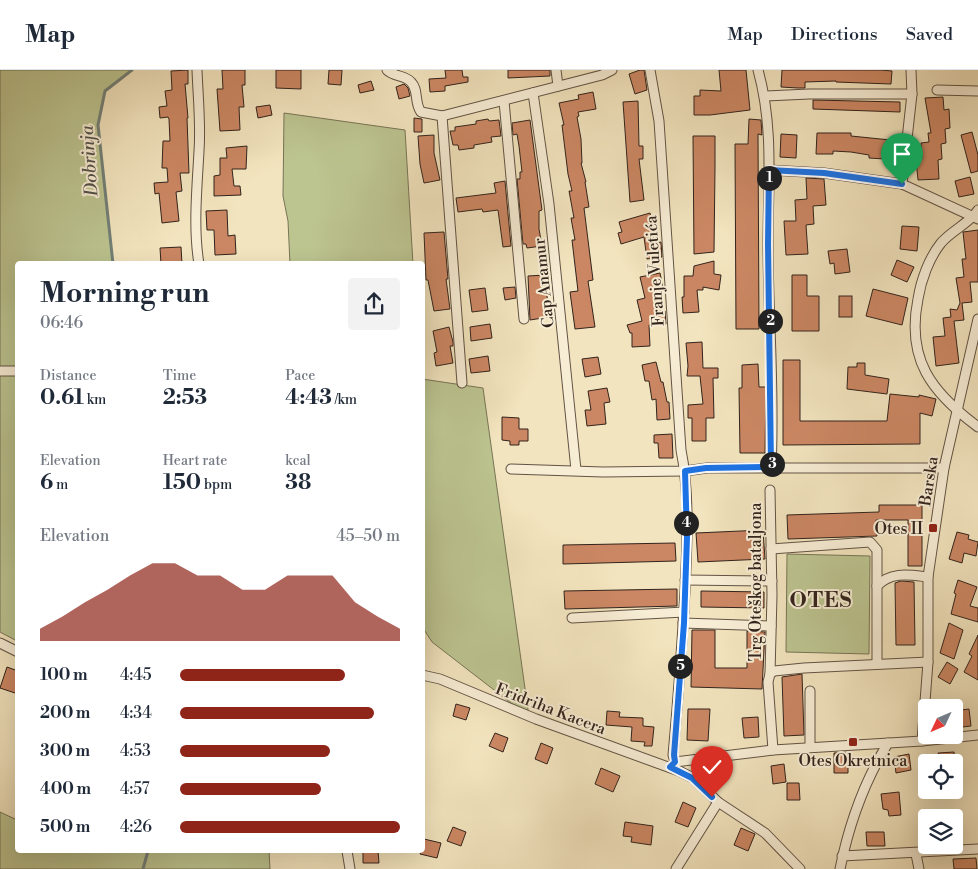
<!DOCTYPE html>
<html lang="en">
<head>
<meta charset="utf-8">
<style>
  :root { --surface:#fff; --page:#f2f2f3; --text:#1f2937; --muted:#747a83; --line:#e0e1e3; --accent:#8f2418 }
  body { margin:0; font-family:"Libre Bodoni",serif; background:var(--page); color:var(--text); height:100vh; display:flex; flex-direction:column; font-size:19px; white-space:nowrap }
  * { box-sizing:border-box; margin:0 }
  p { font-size:16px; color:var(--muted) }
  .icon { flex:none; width:28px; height:28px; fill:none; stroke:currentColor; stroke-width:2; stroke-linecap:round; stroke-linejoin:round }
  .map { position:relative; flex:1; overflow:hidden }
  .side { position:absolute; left:15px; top:191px; width:410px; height:592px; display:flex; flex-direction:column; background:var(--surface); border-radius:5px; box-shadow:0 5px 20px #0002 }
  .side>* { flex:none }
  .needle { width:32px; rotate:226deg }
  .tools { position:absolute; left:918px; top:629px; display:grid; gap:10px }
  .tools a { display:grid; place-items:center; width:45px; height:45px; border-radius:5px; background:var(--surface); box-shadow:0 5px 20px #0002; font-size:25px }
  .pin { position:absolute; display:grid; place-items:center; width:42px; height:42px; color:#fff; margin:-51px -21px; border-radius:50% 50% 50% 0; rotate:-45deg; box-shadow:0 0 5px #0007 }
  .pin .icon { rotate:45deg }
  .km { position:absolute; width:25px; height:25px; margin:-12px; border-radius:50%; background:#222; color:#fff; font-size:14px; line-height:25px; text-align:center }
  .round { display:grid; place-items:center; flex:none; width:52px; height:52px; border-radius:5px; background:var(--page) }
  .headline { display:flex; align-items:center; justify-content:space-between; height:85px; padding:0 25px }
  h1 { font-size:28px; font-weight:700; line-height:38px }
  .stats { display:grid; grid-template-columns:repeat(3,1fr); gap:8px; height:85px; padding:5px 25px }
  .stats div { display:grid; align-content:center }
  .stats b { font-size:21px; font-weight:700 }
  .stats small { font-size:14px; font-weight:400 }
  .stats p { font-size:14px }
  .chart { height:140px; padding:10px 25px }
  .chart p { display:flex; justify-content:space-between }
  .chart svg { width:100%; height:90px; margin-top:5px; fill:var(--accent); opacity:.7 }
  ul { padding:0 25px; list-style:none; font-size:16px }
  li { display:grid; grid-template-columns:80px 60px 1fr; align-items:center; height:38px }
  li i { height:12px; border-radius:6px; background:var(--accent) }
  header { display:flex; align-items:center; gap:30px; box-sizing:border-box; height:70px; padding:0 25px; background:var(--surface); border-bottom:1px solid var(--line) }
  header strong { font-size:24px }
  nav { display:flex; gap:28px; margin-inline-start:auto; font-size:18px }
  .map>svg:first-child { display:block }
  .green { fill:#bcc490; stroke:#777456 }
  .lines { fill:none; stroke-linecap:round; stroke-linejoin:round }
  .stream { stroke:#728078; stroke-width:3 }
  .building { fill:#cb8763; stroke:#32231c }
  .minor-casing { stroke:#625344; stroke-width:11 }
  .minor { stroke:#f7edd5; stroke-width:9 }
  .route-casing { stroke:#fff; stroke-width:10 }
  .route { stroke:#1a73e8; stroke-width:6 }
  .poi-dot { fill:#8f2418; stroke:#f7edd5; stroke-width:2 }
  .labels { text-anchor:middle; stroke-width:4; stroke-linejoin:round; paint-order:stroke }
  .street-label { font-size:16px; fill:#32231c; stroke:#f7edd5 }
  .poi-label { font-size:16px; fill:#32231c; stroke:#f7edd5; text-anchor:end }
  .water-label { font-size:18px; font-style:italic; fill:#52524a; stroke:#f7edd5 }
  .district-label { font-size:21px; font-weight:bold; letter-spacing:1px; fill:#32231c; stroke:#f7edd5 }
</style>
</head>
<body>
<header>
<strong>Map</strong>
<nav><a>Map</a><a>Directions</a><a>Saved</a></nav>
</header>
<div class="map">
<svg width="978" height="799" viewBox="0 0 978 799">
  <rect width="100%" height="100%" fill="#f2e4be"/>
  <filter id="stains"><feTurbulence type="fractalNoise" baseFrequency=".004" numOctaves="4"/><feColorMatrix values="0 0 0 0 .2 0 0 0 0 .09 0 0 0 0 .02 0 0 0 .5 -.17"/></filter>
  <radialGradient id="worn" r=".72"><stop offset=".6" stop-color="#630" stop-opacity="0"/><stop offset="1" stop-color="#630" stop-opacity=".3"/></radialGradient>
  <g class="green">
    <path d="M0,0H132L105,21L98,55L113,194H18L17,571L0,562Z"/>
    <path d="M284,43L405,60L413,194H290L288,151L283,126Z"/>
    <path d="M422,309L483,318L529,647L432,572L423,558Z"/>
    <path d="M787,484L870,486L869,584L786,582Z"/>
    <path d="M0,742L17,750L18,781H269L270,799H0Z"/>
  </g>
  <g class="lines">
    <g class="stream">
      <path d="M113,194L98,55L105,21L132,0"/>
      <path d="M143,799L148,781"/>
    </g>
  </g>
  <g class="building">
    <path d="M188,0V14H185L188,48H187L189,103H180L182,121L176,122L179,151L162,153L159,123L155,124L154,113L168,112L167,98H162L163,71H170L169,49L168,47L160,48L159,37L167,36L165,21L172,20L171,1Z"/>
    <path d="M222,0H245V15H242L244,37H239L240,60L220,61L217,19H223Z"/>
    <path d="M276,0H301V19L276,18Z"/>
    <path d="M329,0H342L341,15L328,14Z"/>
    <path d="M445,0H462L463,7H468V12L445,16V21L430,22L429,9L446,8Z"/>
    <path d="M508,0H550V6L508,8Z"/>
    <path d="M640,0H644L647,20L635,24L629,4Z"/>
    <path d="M719,0H746L750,40L710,45H694V26H700V20L721,21Z"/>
    <path d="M782,0H880L892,1L891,14L836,12V11L805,12V18H798L781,17Z"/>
    <path d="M371,11L374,20L360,23L358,15Z"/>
    <path d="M404,14L408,18L410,26L399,29L396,17Z"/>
    <path d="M593,22L596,39L578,42L579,46L577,47L581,69L582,93H581L586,112H585L589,137L584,138L593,210L588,211L595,257L575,259L570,222L578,221L572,170H575L571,148H574L569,121H572L568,104L562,55H564L559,33L579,29L578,25Z"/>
    <path d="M943,27L944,40L949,39L950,58L945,59L946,73L941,74L942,89L938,90L939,109L918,110L916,90L922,89L921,73L929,72L928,63H931L925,28Z"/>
    <path d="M813,30L900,32V42L813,39Z"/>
    <path d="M638,31L639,76H643V89H639L644,130L630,132L623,32Z"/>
    <path d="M270,35L272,45L258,48L256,37Z"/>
    <path d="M414,48L422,49V62H414Z"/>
    <path d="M488,49L489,51L499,50L501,66L491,67L492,72L474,75V78L459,80L458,75H453L450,61H455V57L476,54V51Z"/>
    <path d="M749,49L761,50L762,65L758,64L759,259H736L735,74H748Z"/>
    <path d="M530,50L542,140L539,141V159L542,176L527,178L526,174H523L517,109H520V102H522L519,76L517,64L513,65L512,53Z"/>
    <path d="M972,62L978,85V101L971,103L961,65Z"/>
    <path d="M817,63H851V66L900,71L898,93L885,91V89L869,88V85L851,82L833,81V84H816Z"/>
    <path d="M781,64L797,65L796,88L780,87Z"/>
    <path d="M434,65V83L440,110L424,113L420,94L418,66Z"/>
    <path d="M693,66H715V97L714,182L694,184Z"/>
    <path d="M247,76L246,99H232L234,116H240L241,125L214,126V106L220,105V88H227L226,78Z"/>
    <path d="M970,107L974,124L959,127L955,111Z"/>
    <path d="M806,108L824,109L826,135L813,136L814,154L806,155L808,184L786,185L784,151H796L795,130L807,129Z"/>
    <path d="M505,111L511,176L503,177L498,140L483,142L482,139L458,142L456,128L496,123L494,113Z"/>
    <path d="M227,140L228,166L235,165L236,184L215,185L214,160H207L206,141Z"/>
    <path d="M650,143L652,152L649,153L655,173L661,172L662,187L647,189L644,167L621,174L618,163L622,162L619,152Z"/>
    <path d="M902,156L919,157L917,181L900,179Z"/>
    <path d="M978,160V212H970L972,232L962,233L964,250L954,251L959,293L936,296L933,267L945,266L943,248L951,247L950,239L957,240L960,233L956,208L964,207L962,189H966L963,162Z"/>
    <path d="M444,162L448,209H446L450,239L434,241L428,210H426L424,163Z"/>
    <path d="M181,177L182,194H161L160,178Z"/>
    <path d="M847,179L850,202L835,204L834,193L830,194L828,181Z"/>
    <path d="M897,190L914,197L907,212L891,205Z"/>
    <path d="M714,191V204L721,205L719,220L703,217V220H697L699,242L683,243L682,227H684V206H693L694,196Z"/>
    <path d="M660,203L663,218L655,220L661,241H665L666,254L649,255L650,276L632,277V263H630L627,255L642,251L637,230L645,228L640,207Z"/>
    <path d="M545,205L549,247L530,250L528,206Z"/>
    <path d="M792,205H807V226H819V261H792Z"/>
    <path d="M515,217L516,228L505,230L503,218Z"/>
    <path d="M485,218L488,240L472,242L469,220Z"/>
    <path d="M873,219L908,228L902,255L866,246Z"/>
    <rect x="839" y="226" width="13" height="21"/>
    <path d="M490,254L492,268L471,271L470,257Z"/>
    <path d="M449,257L453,272V276H450L453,293L436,296L434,283L437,282L433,261Z"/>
    <path d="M702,272L703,298H718V308H713L714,348H706V371H692V348H688V335L703,334L700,306H687L688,296L686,273Z"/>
    <path d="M488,286L490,301L471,303L469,289Z"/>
    <path d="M598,287L601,304L585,307L582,289Z"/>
    <path d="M783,290H800V351H887L890,324L919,327V325L936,329L932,346L920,343V374L783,375Z"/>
    <path d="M656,292L661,312H663L667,332H669L670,349L657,350L656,329L652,330L649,311H645L642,295Z"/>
    <path d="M857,293H865V305L889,309L887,324L847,319L848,297H857Z"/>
    <path d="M758,294L759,317H766L765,383H740L739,318H742V295Z"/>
    <path d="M607,318L610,332L604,333L606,354L587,356L585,340H591L588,321Z"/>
    <path d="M502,347L519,348V359H528V371H519V375H510V371L502,370Z"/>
    <path d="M672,364L673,388H659L658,373H654V365Z"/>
    <path d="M879,435H922V496H908V450H876L877,466L788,469L787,445L879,442Z"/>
    <path d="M763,460L765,489L698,492L696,463Z"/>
    <path d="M957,462L969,465L968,469L978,472L976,486L964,483L962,493L949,489Z"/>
    <path d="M675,473L676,491L563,494V475Z"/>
    <path d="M958,510L977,517L970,536L978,538V552L951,544L956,524L954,523Z"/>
    <path d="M901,511L914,512L915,575H896L895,513Z"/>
    <path d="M677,519V536L565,539L564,521Z"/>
    <path d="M701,521L764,522V538L701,537Z"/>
    <path d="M949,553L963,560L954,589L940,583Z"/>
    <path d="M692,560H715V598H747V561L765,562L762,619L691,617Z"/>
    <path d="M978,565V610L964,602L972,586L969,584Z"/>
    <path d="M947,592L958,599L950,614L938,607Z"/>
    <path d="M7,597L18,601V624L0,618Z"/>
    <path d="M802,604L804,665L784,666L782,607Z"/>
    <path d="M456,634L470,638L466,650L453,646Z"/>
    <path d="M688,639H710L708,671L687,670Z"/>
    <path d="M969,639L971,656L954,658V641Z"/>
    <path d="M607,641L620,642L619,647L643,648V656L654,657L652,676H644L645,672L631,671L632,657L606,655Z"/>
    <path d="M758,647L759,667L744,668L742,648Z"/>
    <path d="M495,663L508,668L503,682L489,676Z"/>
    <path d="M541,673L553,678L547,694L535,689Z"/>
    <path d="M848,682V703H834V683Z"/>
    <path d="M954,682L955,692H940L938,683Z"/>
    <path d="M909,684L911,700L896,703L894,687Z"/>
    <path d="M784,694L786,712L773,714L771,696Z"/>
    <path d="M601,698L620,706L613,722L595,714Z"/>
    <path d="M787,713H799L800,730H787Z"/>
    <path d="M899,722L901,745L889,746L888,740L883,739L881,724Z"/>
    <path d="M683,732L696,738L688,757L675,752Z"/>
    <path d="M625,752L653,756L651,775L631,772L632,767L623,766Z"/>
    <path d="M453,757L466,762L461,776L447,771Z"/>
    <path d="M741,758L755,764L748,781L734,775Z"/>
    <path d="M866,762H884L885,776H867Z"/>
    <path d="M424,769L441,773L437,788L420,784Z"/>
    <path d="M363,781H378L379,793H363Z"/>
    <path d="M976,788L977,799H954L953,789Z"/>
  </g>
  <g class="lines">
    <defs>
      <g id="minor">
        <path d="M197,0C198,27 201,55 199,81C197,119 193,157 199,194"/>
        <path d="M387,0C394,7 405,5 411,12C419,20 414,33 421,42L442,46L602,5L612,0"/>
        <path d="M556,0L558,16"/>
        <path d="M650,0L659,51L681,380C690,424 687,476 685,521C682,576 678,630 673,685L675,692"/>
        <path d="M758,0C774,57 768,115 768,173C768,248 775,323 771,397"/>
        <path d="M937,20L978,21"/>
        <path d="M533,23L549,134L576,400"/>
        <path d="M766,26L809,24H912"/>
        <path d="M504,31L524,249"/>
        <path d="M442,46L462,313"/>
        <path d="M769,100L824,103L902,114L978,149"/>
        <path d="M902,114L912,24L911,0"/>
        <path d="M978,140C970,153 952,160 941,173C929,188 921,210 918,229C906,289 931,322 978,357"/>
        <path d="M0,301H18"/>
        <path d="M511,399L603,402L685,401L707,398H944"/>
        <path d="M770,420L772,525L770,604"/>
        <path d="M771,479L870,472L877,480V516"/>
        <path d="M685,510L772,511"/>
        <path d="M572,548L684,542"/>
        <path d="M683,553L771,556"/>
        <path d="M0,573L18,582"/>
        <path d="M877,594V516C891,501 910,505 928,507"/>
        <path d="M422,605L440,609L536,649L679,701L693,708L718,732L765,763L800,799"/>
        <path d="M810,621V677"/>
        <path d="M922,671L928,592V507L944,398L978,249"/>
        <path d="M773,680L768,612L770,604L774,601L804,598L928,592"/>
        <path d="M675,692L773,680L922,671L978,665"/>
        <path d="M347,781L350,799"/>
        <path d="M916,784L919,799"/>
        <path d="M842,786L978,779"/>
        <path d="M676,799L718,732"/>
        <path d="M840,799C849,754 864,712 888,673"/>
      </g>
    </defs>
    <use href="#minor" class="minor-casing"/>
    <use href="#minor" class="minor"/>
  </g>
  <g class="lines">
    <defs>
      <path id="route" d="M712,727L692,708L670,697L675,692L674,685L684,553L687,467L685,401L706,398L771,397L768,174L769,100L824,103L902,114"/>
    </defs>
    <use href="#route" class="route-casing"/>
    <use href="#route" class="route"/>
  </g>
  <g class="poi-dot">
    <rect x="928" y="453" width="10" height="10" rx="2.5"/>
    <rect x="848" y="667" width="10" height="10" rx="2.5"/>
  </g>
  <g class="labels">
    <g class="street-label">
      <text transform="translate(654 201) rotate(-94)" y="6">Franje Vuletića</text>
      <text transform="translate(543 213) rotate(-96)" y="6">Cap Anamur</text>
      <text transform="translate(928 411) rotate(-81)" y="6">Barska</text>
      <text transform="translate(755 512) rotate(-90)" y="6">Trg Oteškog bataljona</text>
      <text transform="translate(551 638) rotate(21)" y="6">Fridriha Kacera</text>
    </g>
    <g class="poi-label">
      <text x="923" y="464">Otes II</text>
      <text x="853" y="696" text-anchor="middle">Otes Okretnica</text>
    </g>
    <g class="water-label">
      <text transform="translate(89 91) rotate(-94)" y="6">Dobrinja</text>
    </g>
    <g class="district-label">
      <text x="821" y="537">OTES</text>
    </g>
  </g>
  <rect width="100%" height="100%" filter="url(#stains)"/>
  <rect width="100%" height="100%" fill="url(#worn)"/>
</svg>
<div class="tools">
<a><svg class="needle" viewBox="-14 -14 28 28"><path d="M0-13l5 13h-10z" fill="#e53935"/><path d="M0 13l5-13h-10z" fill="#747a83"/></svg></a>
<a><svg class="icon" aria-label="locate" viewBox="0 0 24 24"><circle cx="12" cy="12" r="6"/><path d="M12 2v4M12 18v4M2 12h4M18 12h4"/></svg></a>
<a><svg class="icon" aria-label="layers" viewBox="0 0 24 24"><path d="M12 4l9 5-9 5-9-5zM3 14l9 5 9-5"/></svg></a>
</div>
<div class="pin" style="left:902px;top:114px;background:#1e9e55"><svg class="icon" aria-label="arrive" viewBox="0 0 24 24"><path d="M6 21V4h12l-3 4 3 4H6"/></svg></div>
<div class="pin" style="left:712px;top:727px;background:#d93025"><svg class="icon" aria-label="check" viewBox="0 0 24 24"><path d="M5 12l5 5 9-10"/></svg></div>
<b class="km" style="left:769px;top:108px">1</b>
<b class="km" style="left:770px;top:251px">2</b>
<b class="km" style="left:772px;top:394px">3</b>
<b class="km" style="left:686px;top:453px">4</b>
<b class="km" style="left:680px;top:596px">5</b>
<section class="side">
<div class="headline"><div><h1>Morning run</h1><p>06:46</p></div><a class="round"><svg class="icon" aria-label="share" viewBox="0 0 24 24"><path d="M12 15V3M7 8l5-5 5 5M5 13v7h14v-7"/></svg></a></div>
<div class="stats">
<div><p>Distance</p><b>0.61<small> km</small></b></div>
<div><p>Time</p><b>2:53</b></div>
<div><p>Pace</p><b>4:43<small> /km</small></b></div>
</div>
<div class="stats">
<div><p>Elevation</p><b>6<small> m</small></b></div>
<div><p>Heart rate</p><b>150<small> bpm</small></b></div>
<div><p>kcal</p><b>38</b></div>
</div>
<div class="chart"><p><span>Elevation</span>45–50 m</p>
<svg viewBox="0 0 160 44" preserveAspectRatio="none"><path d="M0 44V38L10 32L20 25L30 19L40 12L50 6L60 6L70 12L80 12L90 19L100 19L110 12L120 12L130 12L140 25L150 32L160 38V44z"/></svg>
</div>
<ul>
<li><b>100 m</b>4:45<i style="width:75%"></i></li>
<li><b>200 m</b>4:34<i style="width:88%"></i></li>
<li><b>300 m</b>4:53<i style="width:68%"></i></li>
<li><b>400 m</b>4:57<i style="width:64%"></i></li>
<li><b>500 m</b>4:26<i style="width:100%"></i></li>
</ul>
</section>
</div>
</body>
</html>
